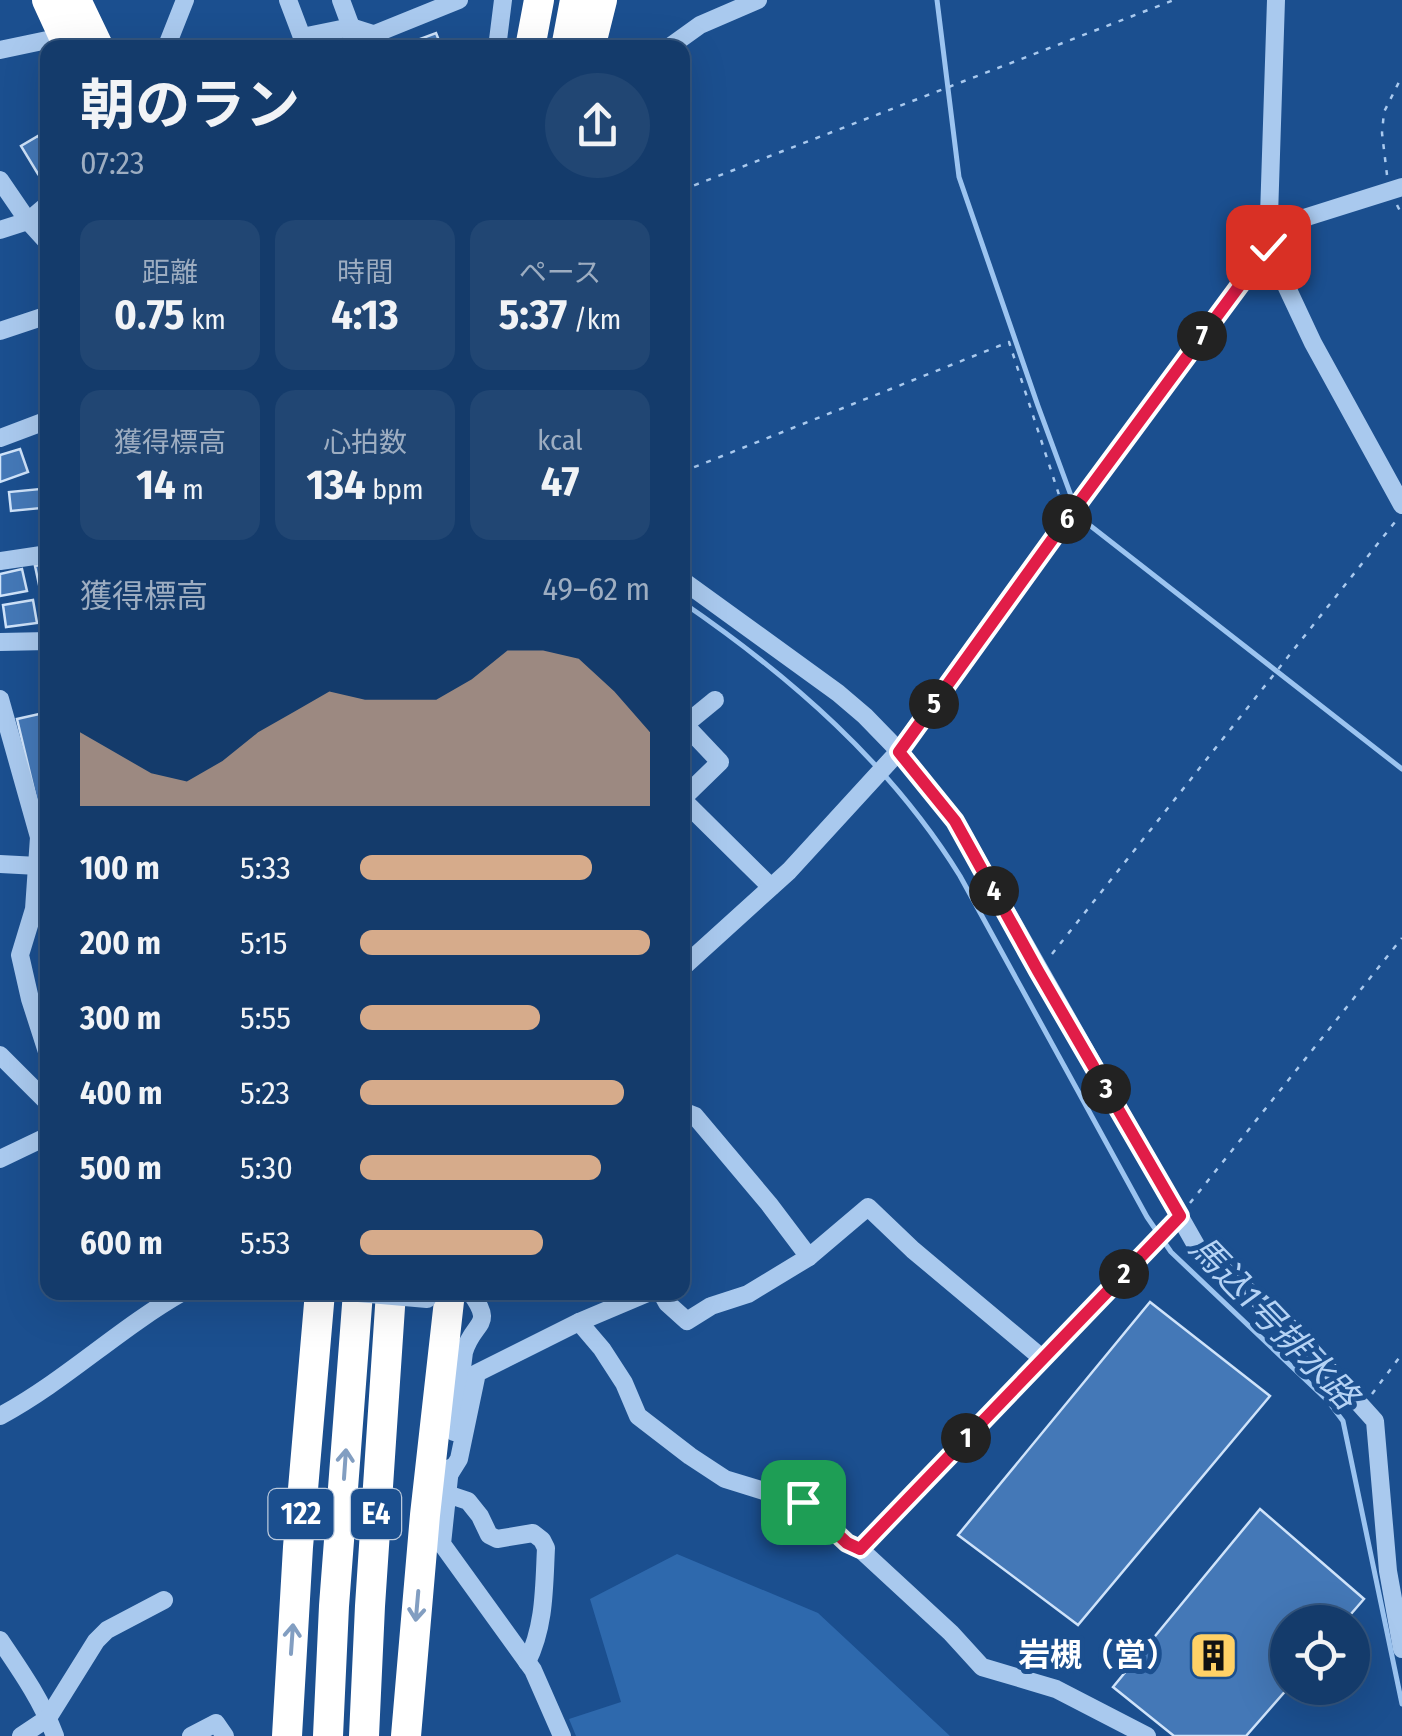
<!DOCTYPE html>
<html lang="ja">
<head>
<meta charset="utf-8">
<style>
  :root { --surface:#143b6b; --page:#214673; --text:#f1f3f6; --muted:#9dadc1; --line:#33557e; --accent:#d6ab8b }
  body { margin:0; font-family:"Fira Sans Condensed","Noto Sans JP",sans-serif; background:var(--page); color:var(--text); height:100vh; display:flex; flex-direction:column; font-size:38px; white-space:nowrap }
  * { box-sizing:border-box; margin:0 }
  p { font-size:32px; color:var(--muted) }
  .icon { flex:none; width:55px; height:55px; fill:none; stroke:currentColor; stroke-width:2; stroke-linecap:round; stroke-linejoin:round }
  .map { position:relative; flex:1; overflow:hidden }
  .side { position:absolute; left:40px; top:40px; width:650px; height:1260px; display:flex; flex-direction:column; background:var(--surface); border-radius:20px; box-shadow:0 10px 40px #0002,0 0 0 2px var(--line) }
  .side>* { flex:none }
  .controls { position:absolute; left:1270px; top:1605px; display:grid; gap:20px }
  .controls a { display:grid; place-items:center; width:100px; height:100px; border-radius:50%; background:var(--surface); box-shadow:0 10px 40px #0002,0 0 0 2px var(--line); font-size:50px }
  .pin { position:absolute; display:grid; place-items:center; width:85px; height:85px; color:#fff; margin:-42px; border-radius:20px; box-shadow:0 5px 15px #0006 }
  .km { position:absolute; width:50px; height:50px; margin:-25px; border-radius:50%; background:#222; color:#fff; font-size:28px; line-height:50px; text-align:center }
  .round { display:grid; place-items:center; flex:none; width:105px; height:105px; border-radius:52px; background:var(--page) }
  .overview { display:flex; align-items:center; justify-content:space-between; height:170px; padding:0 40px }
  h1 { font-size:55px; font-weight:700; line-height:75px }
  .metrics { display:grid; grid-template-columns:repeat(3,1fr); gap:15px; height:170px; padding:10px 40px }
  .metrics div { display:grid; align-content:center; border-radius:20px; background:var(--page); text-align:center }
  .metrics b { font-size:42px; font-weight:700 }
  .metrics small { font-size:28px; font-weight:400 }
  .metrics p { font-size:28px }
  .chart { height:280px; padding:20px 40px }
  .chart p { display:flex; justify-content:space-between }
  .chart svg { width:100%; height:180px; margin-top:10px; fill:var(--accent); opacity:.7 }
  ul { padding:0 40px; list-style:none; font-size:32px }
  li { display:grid; grid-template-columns:160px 120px 1fr; align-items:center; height:75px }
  li i { height:25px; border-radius:12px; background:var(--accent) }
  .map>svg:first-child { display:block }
  .green { fill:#2e69ad }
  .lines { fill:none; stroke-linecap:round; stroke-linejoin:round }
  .stream { stroke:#9cc4f0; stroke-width:5 }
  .building { fill:#4478b7; stroke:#cfe3fa; stroke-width:2.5 }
  .path { stroke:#a9c9ee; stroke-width:2.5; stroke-dasharray:5 8; stroke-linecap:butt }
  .minor { stroke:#a9c9ee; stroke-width:18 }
  .highway { stroke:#fff; stroke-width:30 }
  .minor-bridge { stroke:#a9c9ee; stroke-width:18 }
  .oneway { stroke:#829ec1 }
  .route-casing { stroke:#fff; stroke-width:20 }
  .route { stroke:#e11d48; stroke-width:12 }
  .labels { text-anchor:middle; stroke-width:10; stroke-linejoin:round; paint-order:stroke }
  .shield { fill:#1b4f8f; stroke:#bbcadd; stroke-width:2.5 }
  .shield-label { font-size:30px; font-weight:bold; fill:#fff }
  .poi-label { font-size:32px; font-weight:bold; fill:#fff; stroke:#1b4f8f; text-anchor:end }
  .water-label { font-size:35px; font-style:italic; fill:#b5d3f5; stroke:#1b4f8f }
</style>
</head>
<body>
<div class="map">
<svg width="1402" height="1736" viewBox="0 0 1402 1736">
  <rect width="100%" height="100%" fill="#1b4f8f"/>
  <path class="green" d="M677,1554L818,1613L950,1736H576L569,1719L621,1702L590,1599Z"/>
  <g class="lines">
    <g class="stream">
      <path d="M937,0L959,177L1038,406L1073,501"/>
      <path d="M1078,511L1083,520L1402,769"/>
      <path d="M682,602C790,676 891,764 960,876L1147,1217L1171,1252L1328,1401L1343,1421L1402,1704"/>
    </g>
  </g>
  <g class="building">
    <path d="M436,33L442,48H414L412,42Z"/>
    <path d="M38,136L48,152V168L38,174L21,146Z"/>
    <path d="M20,449L28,472L0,482V455Z"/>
    <path d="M40,489L42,508L11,511L9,492Z"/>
    <path d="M45,564L48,593L41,594L35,566Z"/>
    <path d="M22,569L27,591L0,596V574Z"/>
    <path d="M33,600L37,623L6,627L3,605Z"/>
    <path d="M48,712V849L17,719Z"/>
    <path d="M1150,1302L1270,1396L1078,1625L958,1535Z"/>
    <path d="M1260,1509L1364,1599L1344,1622H1288V1688L1246,1736H1174L1113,1687Z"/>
  </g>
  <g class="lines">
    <g class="path">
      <path d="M1387,175L1382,133L1384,112L1402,76"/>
      <path d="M682,190L1174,0"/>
      <path d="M1397,205L1402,215"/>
      <path d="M682,472L1009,342L1061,501"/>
      <path d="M1052,954L1395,522"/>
      <path d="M1190,1203L1402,938"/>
      <path d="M1372,1394L1402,1354"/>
    </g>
    <g class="minor">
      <path d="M288,0L302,37L351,27L373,34"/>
      <path d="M341,0L351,27"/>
      <path d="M1276,0L1268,247L1313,343L1402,505"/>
      <path d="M166,48L185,0"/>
      <path d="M340,48L459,0"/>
      <path d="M497,48L503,0"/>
      <path d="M668,48L700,25L758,0"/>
      <path d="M0,50L52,39L62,34"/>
      <path d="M0,180L28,221L48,243"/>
      <path d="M0,230L28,221L48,204"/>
      <path d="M0,331L48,315"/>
      <path d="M0,438L48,420"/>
      <path d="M0,561L48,554"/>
      <path d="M682,580L838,693L865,716L899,751L955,821L1197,1247L1292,1329L1375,1421L1388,1571L1402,1649"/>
      <path d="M0,642L48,641"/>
      <path d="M0,699L39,837L34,909L20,955L30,999L48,1055"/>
      <path d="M682,727L715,700"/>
      <path d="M682,799L771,887"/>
      <path d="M682,799L720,762L685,725"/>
      <path d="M0,864L38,866"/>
      <path d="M682,968L789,871L899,751L1067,519L1268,247L1307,217L1402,187"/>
      <path d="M0,1055L48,1103"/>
      <path d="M682,1111L695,1116L769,1204L809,1257L868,1207L913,1250L1043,1359"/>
      <path d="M0,1159L48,1136"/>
      <path d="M661,1292L667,1303L687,1321L711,1306L748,1294L809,1257"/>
      <path d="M579,1322L650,1292"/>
      <path d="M0,1416C65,1381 118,1329 183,1292"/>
      <path d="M454,1432L464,1352C474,1320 495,1327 471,1293"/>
      <path d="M450,1468L442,1544L533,1670L562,1736"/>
      <path d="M449,1475L459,1459L477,1373L579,1322L602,1349L624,1383L638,1416L690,1456L725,1479L803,1503L847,1543L860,1549L951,1633L982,1667L1056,1689L1147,1736"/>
      <path d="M447,1494L468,1501L480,1516L489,1535L497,1539L533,1533L542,1540L546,1548C544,1587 545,1626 527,1662"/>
      <path d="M860,1549L1180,1216"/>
      <path d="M0,1640C21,1671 42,1701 55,1736"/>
      <path d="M21,1736L48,1718L96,1641L107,1630L164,1600"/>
      <path d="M191,1736L216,1723L225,1736"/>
    </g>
    <g class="highway">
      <path d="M47,0L69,48"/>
      <path d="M76,0L99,48"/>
      <path d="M530,48L539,0"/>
      <path d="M566,48L575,0"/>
      <path d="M590,48L602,0"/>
      <path d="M287,1736L298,1547L320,1292"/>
      <path d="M328,1736L334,1606L358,1292"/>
      <path d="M364,1736L370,1606L391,1292"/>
      <path d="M406,1736L425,1515L450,1292"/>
    </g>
    <path class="minor-bridge" d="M347,1292L427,1299"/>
  </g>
  <defs><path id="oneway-shaft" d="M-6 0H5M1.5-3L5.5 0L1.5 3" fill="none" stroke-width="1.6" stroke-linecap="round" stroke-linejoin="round" transform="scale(2.5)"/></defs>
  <g class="oneway">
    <use href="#oneway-shaft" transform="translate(345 1464) rotate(-86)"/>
    <use href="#oneway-shaft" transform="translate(417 1606) rotate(95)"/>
    <use href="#oneway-shaft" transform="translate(292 1639) rotate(-86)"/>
  </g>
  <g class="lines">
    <defs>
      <path id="route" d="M803,1502L847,1543L860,1549L1180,1216L1038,971L955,821L899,752L1067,519L1268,247"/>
    </defs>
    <use href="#route" class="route-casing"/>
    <use href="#route" class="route"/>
  </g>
  <defs>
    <symbol id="building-square" viewBox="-11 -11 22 22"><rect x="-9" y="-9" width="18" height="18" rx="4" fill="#ffd166" stroke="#1b4f8f"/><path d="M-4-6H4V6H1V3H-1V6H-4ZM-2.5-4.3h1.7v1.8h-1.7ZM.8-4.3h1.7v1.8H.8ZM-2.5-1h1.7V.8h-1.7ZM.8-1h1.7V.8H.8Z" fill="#111"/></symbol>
  </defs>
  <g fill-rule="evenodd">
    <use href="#building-square" x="1186" y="1628" width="55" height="55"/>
  </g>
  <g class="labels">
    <g class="shield">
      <rect x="268.5" y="1489" width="65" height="50" rx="8"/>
      <rect x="351" y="1489" width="50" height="50" rx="8"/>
    </g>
    <g class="shield-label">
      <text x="301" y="1524">122</text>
      <text x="376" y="1524">E4</text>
    </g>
    <g class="poi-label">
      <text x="1178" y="1666">岩槻（営）</text>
    </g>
    <g class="water-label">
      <text transform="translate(1274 1322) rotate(46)" y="12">馬込1号排水路</text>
    </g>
  </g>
</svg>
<div class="controls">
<a><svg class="icon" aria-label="locate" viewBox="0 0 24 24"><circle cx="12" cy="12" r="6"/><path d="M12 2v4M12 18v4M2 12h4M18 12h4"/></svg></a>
</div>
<div class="pin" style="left:803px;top:1502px;background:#1e9e55"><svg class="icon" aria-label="arrive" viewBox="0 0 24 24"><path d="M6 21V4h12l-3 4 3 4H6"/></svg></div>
<div class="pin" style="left:1268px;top:247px;background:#d93025"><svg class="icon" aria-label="check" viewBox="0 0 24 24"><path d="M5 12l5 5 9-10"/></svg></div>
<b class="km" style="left:966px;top:1438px">1</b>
<b class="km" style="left:1124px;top:1274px">2</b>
<b class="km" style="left:1106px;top:1089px">3</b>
<b class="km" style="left:994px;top:891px">4</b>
<b class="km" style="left:934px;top:704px">5</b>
<b class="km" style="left:1067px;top:519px">6</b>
<b class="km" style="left:1202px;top:336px">7</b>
<section class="side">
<div class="overview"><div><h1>朝のラン</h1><p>07:23</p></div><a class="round"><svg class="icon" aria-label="share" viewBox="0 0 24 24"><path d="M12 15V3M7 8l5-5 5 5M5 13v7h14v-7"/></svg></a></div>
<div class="metrics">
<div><p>距離</p><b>0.75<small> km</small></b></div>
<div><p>時間</p><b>4:13</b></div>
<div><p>ペース</p><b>5:37<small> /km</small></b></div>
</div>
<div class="metrics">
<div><p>獲得標高</p><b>14<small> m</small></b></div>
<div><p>心拍数</p><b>134<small> bpm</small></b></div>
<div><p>kcal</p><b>47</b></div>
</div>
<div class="chart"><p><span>獲得標高</span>49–62 m</p>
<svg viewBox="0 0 160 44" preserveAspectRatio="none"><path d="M0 44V26L10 31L20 36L30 38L40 33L50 26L60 21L70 16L80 18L90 18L100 18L110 13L120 6L130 6L140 8L150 16L160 26V44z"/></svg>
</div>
<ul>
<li><b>100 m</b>5:33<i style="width:80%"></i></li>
<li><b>200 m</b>5:15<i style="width:100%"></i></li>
<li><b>300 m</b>5:55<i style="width:62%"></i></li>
<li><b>400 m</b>5:23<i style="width:91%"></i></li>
<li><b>500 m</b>5:30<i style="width:83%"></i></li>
<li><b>600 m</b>5:53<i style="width:63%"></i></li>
</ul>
</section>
</div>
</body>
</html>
